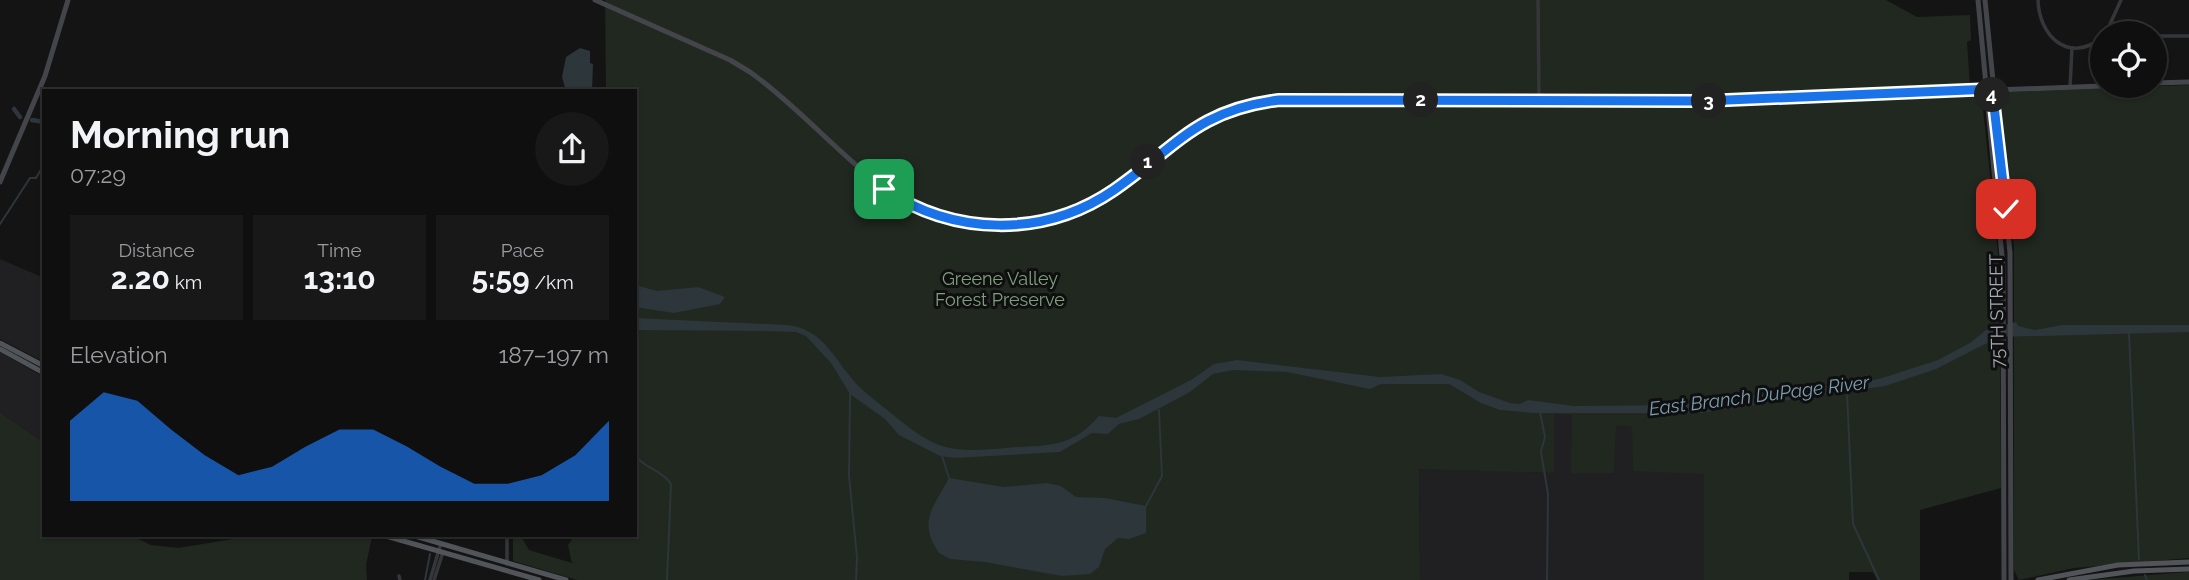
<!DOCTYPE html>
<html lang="en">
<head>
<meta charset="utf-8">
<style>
  :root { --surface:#0f0f10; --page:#181819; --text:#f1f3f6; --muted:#9b9c9f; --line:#2f2f30; --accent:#1a73e8 }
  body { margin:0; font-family:Raleway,sans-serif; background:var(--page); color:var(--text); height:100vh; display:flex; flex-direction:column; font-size:26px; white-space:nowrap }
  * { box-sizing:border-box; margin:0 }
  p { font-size:23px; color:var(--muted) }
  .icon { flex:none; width:38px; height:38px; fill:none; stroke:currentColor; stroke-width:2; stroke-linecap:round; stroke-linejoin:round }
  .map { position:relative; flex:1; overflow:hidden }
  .sheet { position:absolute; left:42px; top:89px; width:595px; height:448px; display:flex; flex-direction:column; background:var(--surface); border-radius:0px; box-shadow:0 2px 5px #0004,0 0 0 2px var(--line) }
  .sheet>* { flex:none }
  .tools { position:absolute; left:2090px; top:21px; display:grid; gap:14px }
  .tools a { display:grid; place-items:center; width:77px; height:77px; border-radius:50%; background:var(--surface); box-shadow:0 2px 5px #0004,0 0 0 2px var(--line); font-size:35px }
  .pin { position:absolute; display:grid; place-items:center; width:60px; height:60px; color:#fff; margin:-30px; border-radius:14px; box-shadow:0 4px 10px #0006 }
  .km { position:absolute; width:35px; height:35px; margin:-18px; border-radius:50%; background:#222; color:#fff; font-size:19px; line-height:35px; text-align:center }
  .round { display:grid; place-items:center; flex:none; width:74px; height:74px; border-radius:37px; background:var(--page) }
  .overview { display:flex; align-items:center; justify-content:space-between; height:119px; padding:0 28px }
  h1 { font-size:38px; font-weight:700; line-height:52px }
  .figures { display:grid; grid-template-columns:repeat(3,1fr); gap:10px; height:119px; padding:7px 28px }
  .figures div { display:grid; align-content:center; border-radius:0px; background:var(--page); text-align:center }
  .figures b { font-size:30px; font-weight:700 }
  .figures small { font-size:19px; font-weight:400 }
  .figures p { font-size:19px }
  .chart { height:196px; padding:14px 28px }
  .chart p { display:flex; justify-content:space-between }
  .chart svg { width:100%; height:126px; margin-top:7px; fill:var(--accent); opacity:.7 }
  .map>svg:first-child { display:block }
  .built { fill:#202022 }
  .green { fill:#202820 }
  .water { fill:#2c363b }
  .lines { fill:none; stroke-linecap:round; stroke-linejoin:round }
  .stream { stroke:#2c363b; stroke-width:2 }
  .canal { stroke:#2c363b; stroke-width:4.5 }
  .street { stroke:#35363a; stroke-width:3.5 }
  .secondary { stroke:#43454a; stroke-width:5 }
  .primary { stroke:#515459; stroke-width:5 }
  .route-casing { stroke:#fff; stroke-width:14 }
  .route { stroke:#1a73e8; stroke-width:9 }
  .labels { text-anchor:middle; stroke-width:6; stroke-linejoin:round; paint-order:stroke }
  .park-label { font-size:18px; fill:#7fa07d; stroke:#0f0f10 }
  .street-label { font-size:18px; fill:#a6acb5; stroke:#0f0f10 }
  .water-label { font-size:19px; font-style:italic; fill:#7d9eb0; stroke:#0f0f10 }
</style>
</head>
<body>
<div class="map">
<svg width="2189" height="580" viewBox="0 0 2189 580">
  <rect width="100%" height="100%" fill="#141415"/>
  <g class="built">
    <path d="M0,259L44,278V362L0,339Z"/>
    <path d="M0,352L44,377V443L0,412Z"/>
    <path d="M1554,414H1572L1614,473L1615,426L1632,427L1704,473V580H1420L1419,468L1554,473Z"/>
  </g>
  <g class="green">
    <path d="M605,0H1886L1917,17L1970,15L1971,40L1967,42L1970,86L1883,91L1888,98L1977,94L1982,99L1999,264L2001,488L1920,510V580H1877L1873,572H1849V580H1704V474L1633,471L1632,427L1616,426L1614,473H1571L1572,415L1554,414V473L1419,469L1420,580H577L513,561V536H521L529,550L572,563L568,545L572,539L635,536V91H606Z"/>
    <path d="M2189,85V558L2074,568L2019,580L2014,570V248L1997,100L2000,96L2010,92Z"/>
    <path d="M0,412L44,443V536H132L151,545L178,548L233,539V536H367L372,537L366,565L367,580H0Z"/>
    <path d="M2189,572V580H2088Z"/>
  </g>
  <g class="water">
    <path d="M580,48L590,51V63L593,64L592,91H566L562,77L566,57Z"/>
    <path d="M635,285L657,291L698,287L725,297L720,304L674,313L635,307Z"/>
    <path d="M635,318L787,325C823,329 832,356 854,381C863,392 875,400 886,409C940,454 948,453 1018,447C1054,445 1074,445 1099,416L1116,418L1191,380L1214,364L1237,360L1380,377L1441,374L1460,380L1479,392L1510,403L1520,404L1528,400L1574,406L1679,405L1879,379L1938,360L1970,343L1986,330L2016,322L2018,326L2035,330L2062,325H2189V332L1999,337L1936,369L1885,386L1700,413H1533L1500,410L1481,403L1449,384H1381L1370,389L1287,372L1233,370L1213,374L1190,392L1139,419L1119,424L1108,434L1092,433L1060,452L954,458L940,456L899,435L885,419L850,394L831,363L806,336L796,332L765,331L635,330Z"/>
    <path d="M949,478L1004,487L1047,483L1061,486L1076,497L1105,498L1146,506V533L1129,539L1118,538L1105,549L1099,567L1090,574L1062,576L985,562L950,559L939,553C917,521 934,507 949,478Z"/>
  </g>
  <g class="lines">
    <g class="stream">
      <path d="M0,224L30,178H36L43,166"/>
      <path d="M2129,333L2139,559"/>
      <path d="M850,393L849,476L857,557L856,580"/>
      <path d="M1847,393L1853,524L1879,580"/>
      <path d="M1540,412L1545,437L1541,451"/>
      <path d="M1541,452L1548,494L1547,580"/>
      <path d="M635,455C642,467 662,470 671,484L667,580"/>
      <path d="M942,456L949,478"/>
      <path d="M1146,506L1162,476L1159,410"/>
      <path d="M2145,575L2147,580"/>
      <path d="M425,580L430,554"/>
    </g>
    <g class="canal">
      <path d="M14,109L20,117"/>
      <path d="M32,120L44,122"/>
    </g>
    <g class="street">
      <path d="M1538,0L1539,99"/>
      <path d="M2038,0C2039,36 2068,64 2102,38"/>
      <path d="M2112,23L2141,33"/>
      <path d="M2106,33L2121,0"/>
      <path d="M2154,36H2189"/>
      <path d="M2070,87L2072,48"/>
      <path d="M507,564V536"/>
      <path d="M399,576L400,580"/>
      <path d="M430,580L441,543"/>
      <path d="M434,580L443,552"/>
    </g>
    <g class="secondary">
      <path d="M595,0L730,60L750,72C837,134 889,232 1011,225C1050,223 1088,210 1119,186C1176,143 1204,110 1279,100L1705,101L2102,86"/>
      <path d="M1978,0L2003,267L2004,580"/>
      <path d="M1985,0L2010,253L2011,580"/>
      <path d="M2154,83L2189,82"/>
      <path d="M0,182L45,76L68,0"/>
    </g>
    <g class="primary">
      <path d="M0,343L44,366"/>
      <path d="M0,349L44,373"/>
      <path d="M386,536L539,580"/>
      <path d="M415,536L566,580"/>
      <path d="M2038,580L2118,565L2189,562"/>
      <path d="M2069,580L2134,571L2189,569"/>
    </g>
  </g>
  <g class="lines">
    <defs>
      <path id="route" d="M884,189C954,236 1044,238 1114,190C1176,147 1197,110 1279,100L1704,101L1992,89L2006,209"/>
    </defs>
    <use href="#route" class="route-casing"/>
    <use href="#route" class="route"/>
  </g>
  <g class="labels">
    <g class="park-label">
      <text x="1000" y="285">Greene Valley<tspan x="1000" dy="21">Forest Preserve</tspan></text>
    </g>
    <g class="street-label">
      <text transform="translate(1997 311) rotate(-91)" y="6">75TH STREET</text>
    </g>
    <g class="water-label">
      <text transform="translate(1759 395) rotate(-7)" y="7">East Branch DuPage River</text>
    </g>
  </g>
</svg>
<div class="tools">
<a><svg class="icon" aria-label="locate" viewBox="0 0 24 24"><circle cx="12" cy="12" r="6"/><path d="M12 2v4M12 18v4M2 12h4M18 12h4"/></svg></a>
</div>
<div class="pin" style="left:884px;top:189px;background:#1e9e55"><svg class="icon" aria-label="arrive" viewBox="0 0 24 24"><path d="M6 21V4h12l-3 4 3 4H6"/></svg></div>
<div class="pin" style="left:2006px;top:209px;background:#d93025"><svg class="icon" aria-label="check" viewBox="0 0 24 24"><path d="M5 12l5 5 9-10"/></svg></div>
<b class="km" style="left:1148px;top:162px">1</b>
<b class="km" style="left:1421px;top:100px">2</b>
<b class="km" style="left:1709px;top:101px">3</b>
<b class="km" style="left:1992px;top:95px">4</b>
<section class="sheet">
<div class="overview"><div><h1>Morning run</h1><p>07:29</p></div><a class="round"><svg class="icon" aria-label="share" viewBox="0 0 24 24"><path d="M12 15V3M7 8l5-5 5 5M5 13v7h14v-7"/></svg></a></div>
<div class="figures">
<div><p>Distance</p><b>2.20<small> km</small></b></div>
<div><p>Time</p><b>13:10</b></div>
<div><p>Pace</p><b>5:59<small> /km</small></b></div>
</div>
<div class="chart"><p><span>Elevation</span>187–197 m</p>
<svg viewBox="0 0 160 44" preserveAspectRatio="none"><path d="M0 44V16L10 6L20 9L30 19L40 28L50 35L60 32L70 25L80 19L90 19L100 25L110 32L120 38L130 38L140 35L150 28L160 16V44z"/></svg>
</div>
</section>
</div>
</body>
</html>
